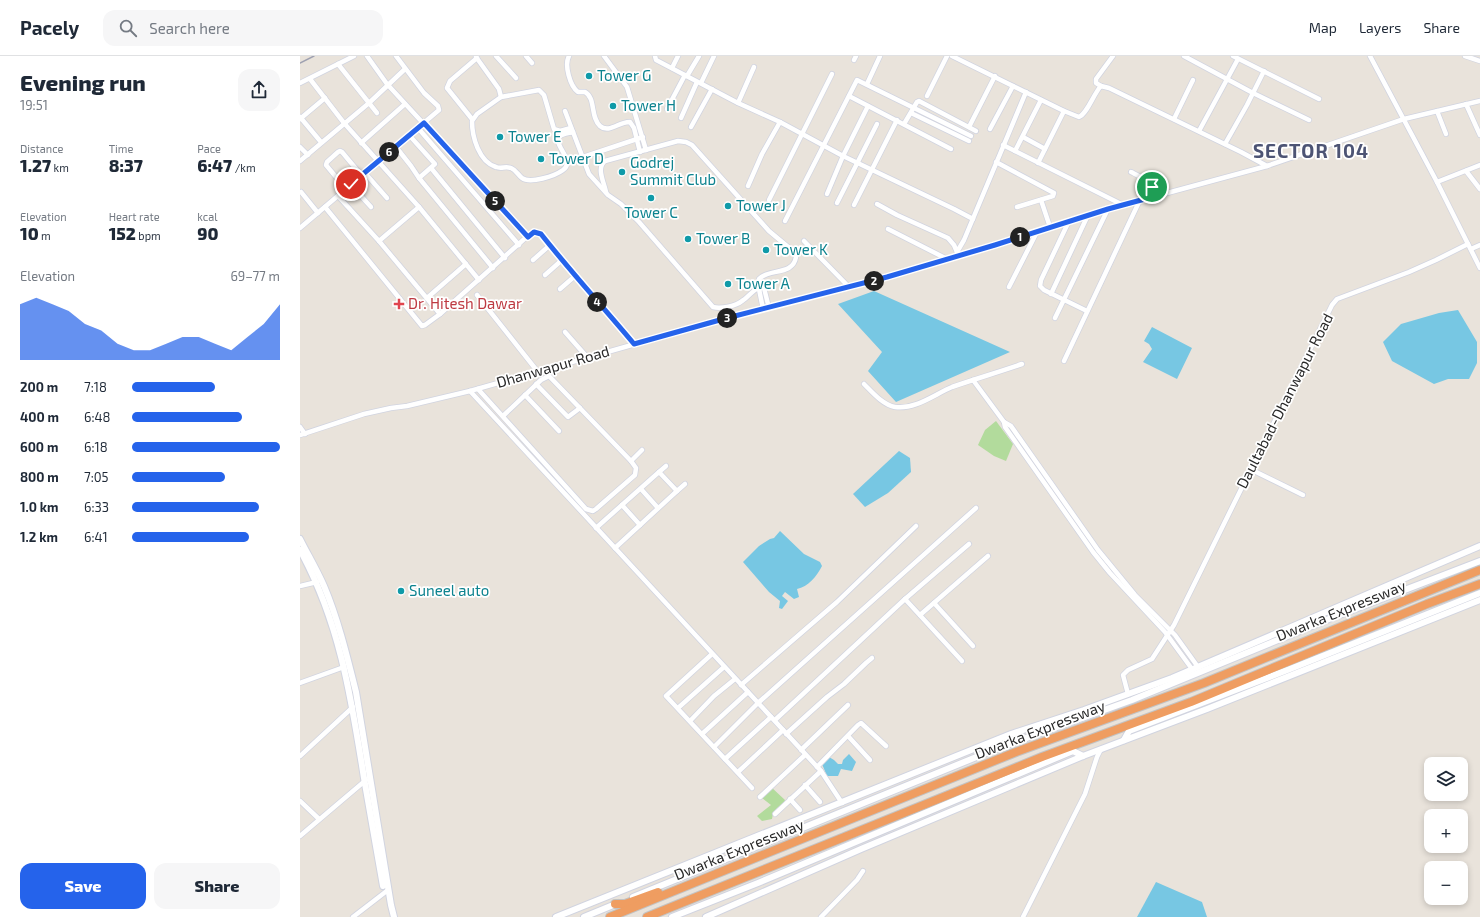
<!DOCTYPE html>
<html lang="en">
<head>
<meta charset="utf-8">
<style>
  :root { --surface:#fff; --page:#f6f6f7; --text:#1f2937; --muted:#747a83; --line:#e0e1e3; --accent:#2563eb }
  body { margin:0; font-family:"Exo 2",sans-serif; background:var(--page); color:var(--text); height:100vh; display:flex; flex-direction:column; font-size:15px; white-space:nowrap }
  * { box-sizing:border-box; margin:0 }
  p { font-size:13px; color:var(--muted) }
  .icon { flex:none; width:22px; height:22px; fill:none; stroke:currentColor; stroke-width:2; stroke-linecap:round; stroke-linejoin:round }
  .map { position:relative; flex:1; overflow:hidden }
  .sheet { display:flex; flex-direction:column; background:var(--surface); width:300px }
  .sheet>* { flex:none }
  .buttons { position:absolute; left:1124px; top:701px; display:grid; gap:8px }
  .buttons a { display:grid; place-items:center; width:44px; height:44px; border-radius:8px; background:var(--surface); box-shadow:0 2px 6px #0003; font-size:20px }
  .pin { position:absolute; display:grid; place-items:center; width:34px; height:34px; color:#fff; margin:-17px; border:2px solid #fff; border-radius:50%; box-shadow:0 1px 4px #0007 }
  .km { position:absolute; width:20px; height:20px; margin:-10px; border-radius:50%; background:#222; color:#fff; font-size:11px; line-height:20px; text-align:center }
  .round { display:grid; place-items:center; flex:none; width:42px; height:42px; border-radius:12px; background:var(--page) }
  .headline { display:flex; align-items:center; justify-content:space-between; height:68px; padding:0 20px }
  h1 { font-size:22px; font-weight:800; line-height:30px }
  .figures { display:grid; grid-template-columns:repeat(3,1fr); gap:6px; height:68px; padding:4px 20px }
  .figures div { display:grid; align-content:center }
  .figures b { font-size:17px; font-weight:800 }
  .figures small { font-size:11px; font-weight:400 }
  .figures p { font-size:11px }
  .chart { height:112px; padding:8px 20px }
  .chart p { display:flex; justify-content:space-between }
  .chart svg { width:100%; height:72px; margin-top:4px; fill:var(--accent); opacity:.7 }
  .primary-button { display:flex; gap:8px; margin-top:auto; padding:8px 20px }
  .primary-button a { flex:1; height:46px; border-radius:12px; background:var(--accent); color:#fff; font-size:16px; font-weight:800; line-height:46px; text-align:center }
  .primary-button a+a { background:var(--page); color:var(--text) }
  ul { padding:0 20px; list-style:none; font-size:13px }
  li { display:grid; grid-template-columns:64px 48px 1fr; align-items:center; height:30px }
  li i { height:10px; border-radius:5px; background:var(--accent) }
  header { display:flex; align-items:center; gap:24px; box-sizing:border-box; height:56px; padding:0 20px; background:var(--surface); border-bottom:1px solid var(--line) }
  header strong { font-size:19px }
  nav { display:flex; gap:22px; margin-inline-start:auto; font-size:14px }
  .search { width:280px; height:36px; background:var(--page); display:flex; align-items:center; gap:10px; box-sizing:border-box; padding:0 14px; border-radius:12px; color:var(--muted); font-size:15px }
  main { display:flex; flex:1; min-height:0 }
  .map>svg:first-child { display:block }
  .green { fill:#b2db9c }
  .water { fill:#77c7e3 }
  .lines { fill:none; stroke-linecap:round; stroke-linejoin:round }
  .street-casing { stroke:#d1d4e0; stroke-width:6 }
  .secondary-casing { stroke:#d1d4e0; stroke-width:8 }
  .highway-casing { stroke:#c3c3c3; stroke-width:10 }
  .street { stroke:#fff; stroke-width:4.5 }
  .secondary { stroke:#fff; stroke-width:6 }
  .highway { stroke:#ef9d61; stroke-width:8 }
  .rail { stroke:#9fa1b1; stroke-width:1.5 }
  .route-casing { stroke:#fff; stroke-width:8 }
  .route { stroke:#2563eb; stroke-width:5 }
  .culture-dot { fill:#0f9aa8; stroke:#fff; stroke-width:1.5 }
  .health-dot { fill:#e0444e; stroke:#fff; stroke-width:1.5 }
  .labels { text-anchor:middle; stroke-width:3.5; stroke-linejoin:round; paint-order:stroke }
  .culture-label { font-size:15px; fill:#0d838f; stroke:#fff; text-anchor:start }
  .health-label { font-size:15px; fill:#be3a42; stroke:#fff; text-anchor:start }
  .street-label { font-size:15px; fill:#282828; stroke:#fff }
  .district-label { font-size:19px; font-weight:bold; letter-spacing:1px; fill:#4d5474; stroke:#fff }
</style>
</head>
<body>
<header>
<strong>Pacely</strong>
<div class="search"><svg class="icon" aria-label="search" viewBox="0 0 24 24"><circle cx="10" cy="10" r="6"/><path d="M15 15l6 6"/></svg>Search here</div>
<nav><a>Map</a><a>Layers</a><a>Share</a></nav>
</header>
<main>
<section class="sheet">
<div class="headline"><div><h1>Evening run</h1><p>19:51</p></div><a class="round"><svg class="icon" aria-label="share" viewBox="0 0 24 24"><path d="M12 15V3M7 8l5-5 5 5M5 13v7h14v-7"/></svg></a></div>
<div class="figures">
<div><p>Distance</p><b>1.27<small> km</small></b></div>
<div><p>Time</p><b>8:37</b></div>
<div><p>Pace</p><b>6:47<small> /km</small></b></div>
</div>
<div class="figures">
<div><p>Elevation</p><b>10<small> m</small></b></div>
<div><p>Heart rate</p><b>152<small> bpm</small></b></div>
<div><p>kcal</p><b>90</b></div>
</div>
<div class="chart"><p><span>Elevation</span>69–77 m</p>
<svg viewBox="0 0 160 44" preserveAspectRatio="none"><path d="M0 44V10L10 6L20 10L30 14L40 22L50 26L60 34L70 38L80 38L90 34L100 30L110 30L120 34L130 38L140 30L150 22L160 10V44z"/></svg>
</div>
<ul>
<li><b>200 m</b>7:18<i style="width:56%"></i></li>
<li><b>400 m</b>6:48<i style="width:74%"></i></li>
<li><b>600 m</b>6:18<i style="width:100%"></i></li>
<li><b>800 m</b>7:05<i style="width:63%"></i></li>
<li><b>1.0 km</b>6:33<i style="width:86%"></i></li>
<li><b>1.2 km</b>6:41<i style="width:79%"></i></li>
</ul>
<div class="primary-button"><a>Save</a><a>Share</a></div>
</section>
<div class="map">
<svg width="1180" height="861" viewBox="0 0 1180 861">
  <rect width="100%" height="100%" fill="#e9e3db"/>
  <g class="green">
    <path d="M696,365L713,388L706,405L694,400L678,389L685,374Z"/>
    <path d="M470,730L485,744L484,747C478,751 473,755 472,763L462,765L457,760L471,749L458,739Z"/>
  </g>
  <g class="water">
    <path d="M574,235L710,296L596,346L568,315L582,296L538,248Z"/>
    <path d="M1158,254L1177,286V307L1169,323H1148L1134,328L1092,305L1083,286L1101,268L1139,257Z"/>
    <path d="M852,271L892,292L877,323L843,306L852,293L849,288L844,285Z"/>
    <path d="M599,395L610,402L611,416L588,437L565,451L553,438Z"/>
    <path d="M480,475L504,498L520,506L522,510C517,520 508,531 497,533L499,541L494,543L485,536L482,540L488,545L482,553L479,552L480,545L469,536L443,506L459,490L470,483L474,482Z"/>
    <path d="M549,698L556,706L552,715L541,713L538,720H527L522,708L529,701L534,704L538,708H542L543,704Z"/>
    <path d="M856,826L902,846L907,861H837Z"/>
  </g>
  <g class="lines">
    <defs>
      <g id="street">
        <path d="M67,0L87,28L228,181"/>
        <path d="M196,0L216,22"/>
        <path d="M226,0L232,7"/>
        <path d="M269,0C264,9 270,30 278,36H285C296,42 290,61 300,70C309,78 320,65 330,66L334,72L340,96"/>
        <path d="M304,0L327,31L346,94"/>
        <path d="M355,0L356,4L358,5L438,47L480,66L543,100L654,153L673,163"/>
        <path d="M652,0L764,55L779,61C787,58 794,37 801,30L809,32L941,96L967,110"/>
        <path d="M884,0L953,37L1009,64"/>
        <path d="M933,0L1019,43"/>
        <path d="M1070,0L1137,126L1180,212"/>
        <path d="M1165,0L1180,5"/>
        <path d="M176,1L199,33L201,41"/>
        <path d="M554,4L556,0"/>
        <path d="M38,8L77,57"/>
        <path d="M372,12L378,0"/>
        <path d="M387,20L399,0"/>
        <path d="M10,23L44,67L119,151L179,224"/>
        <path d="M0,27L54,0"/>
        <path d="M401,27L414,0"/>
        <path d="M567,28L580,0"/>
        <path d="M801,30L796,27V23L813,0"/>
        <path d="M549,40L651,93"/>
        <path d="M627,40L647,0"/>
        <path d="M438,47L454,11"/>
        <path d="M1166,48L1180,79"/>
        <path d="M367,53L385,19"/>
        <path d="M265,55L289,118L308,139L321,148L339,166L413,251C421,253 436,250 442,245C450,240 451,235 460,231"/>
        <path d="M1137,55L1146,78"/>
        <path d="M611,57L669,85"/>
        <path d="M0,61L21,86"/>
        <path d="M381,62L397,26"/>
        <path d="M0,63L25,42"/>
        <path d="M172,63L147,32L150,25L177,2"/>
        <path d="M874,63L893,24"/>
        <path d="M604,68L617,46L619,45L676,75"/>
        <path d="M391,71L412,33"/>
        <path d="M669,71L695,20"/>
        <path d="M118,72L219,189"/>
        <path d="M271,72L260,75L254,73L244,39L239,34L201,41L177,58L172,65C172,81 179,106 196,111C201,113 206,110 211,112C216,114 218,119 222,122C230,128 255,120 263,114C276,105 253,89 259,81C261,78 270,77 273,76"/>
        <path d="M690,73L713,30"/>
        <path d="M899,75L938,3"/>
        <path d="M109,79L135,108L119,122"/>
        <path d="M723,81L745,93"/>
        <path d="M61,87L105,48"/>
        <path d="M925,88L947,49L964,15"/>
        <path d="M703,89L823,149"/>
        <path d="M0,91L8,99"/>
        <path d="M96,91L111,110L119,122L193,212"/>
        <path d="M715,95L741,44"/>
        <path d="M283,101L343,81"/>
        <path d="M0,105L69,47L105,13"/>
        <path d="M696,106L754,137L753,140L717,151"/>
        <path d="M738,107L764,55"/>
        <path d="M131,112L205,202"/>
        <path d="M1166,115L1180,133"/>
        <path d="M831,116C845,123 851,125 856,140"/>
        <path d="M65,117L87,142"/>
        <path d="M1137,126L1180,109"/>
        <path d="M51,129L71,151"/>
        <path d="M448,130L462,98L480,66"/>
        <path d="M46,133L26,109L27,106L38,96L40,95L42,96L62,120"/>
        <path d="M1,136L18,157"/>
        <path d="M306,136C304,126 296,112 305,105L378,85L386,86L392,89L469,175L493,195L496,201C493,220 469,212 459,223V233L463,253"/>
        <path d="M527,138L543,100L568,50"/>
        <path d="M38,140L79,185L140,258"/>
        <path d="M469,144L532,18"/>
        <path d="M741,144L750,171"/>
        <path d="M537,147L577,68"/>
        <path d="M577,148L597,159L648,182L654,189L657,196"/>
        <path d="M554,149L597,64"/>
        <path d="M25,151L122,270L125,269L140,258L231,177L237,176L241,178C271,216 303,251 334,288"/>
        <path d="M485,165L557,24L671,80"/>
        <path d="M769,165L741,224L740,230L744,234L787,255"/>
        <path d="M0,172L139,54L138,50L124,37L96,0"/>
        <path d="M588,173L647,203"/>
        <path d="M79,185L119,151"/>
        <path d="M504,185L549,231"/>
        <path d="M1171,193L1180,189"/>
        <path d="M657,196L664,184L726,36"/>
        <path d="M233,204L250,189"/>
        <path d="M245,219L262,204"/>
        <path d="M460,231L464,232L469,252"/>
        <path d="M709,231L737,176"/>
        <path d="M260,233L275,220"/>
        <path d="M751,238L788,159"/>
        <path d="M177,239L238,316"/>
        <path d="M127,242L166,208"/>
        <path d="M755,262L808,153"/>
        <path d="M265,276L287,301"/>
        <path d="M764,305L839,146"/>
        <path d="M673,324L704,366L711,370L798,494L835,539L875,579L898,611"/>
        <path d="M236,328L268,361L280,352"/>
        <path d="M564,328C572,336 583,349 595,351C615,354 635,338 652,331C675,323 699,316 722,308"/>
        <path d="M178,333L286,453L293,455L296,453L335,419L336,412L331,405"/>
        <path d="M170,335L521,715L542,747"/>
        <path d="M225,339L259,375"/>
        <path d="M203,360L241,324L249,320L331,405L342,394"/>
        <path d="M704,366L705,371L793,496L810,517L865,576L892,613"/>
        <path d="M0,371L5,378"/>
        <path d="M0,379L64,358L91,352L107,350L170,335L427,262L587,221L695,189L808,153L967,110L1104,63L1180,45"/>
        <path d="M950,413L1003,439"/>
        <path d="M359,416L366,410"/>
        <path d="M341,433L358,452"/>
        <path d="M377,435L385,428"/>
        <path d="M322,449L340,469"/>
        <path d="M296,472L359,416L377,435L315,492"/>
        <path d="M0,530L17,526"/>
        <path d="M605,543L662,605"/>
        <path d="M634,547L673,590"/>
        <path d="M620,559L688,500"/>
        <path d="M412,598L366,640L452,732"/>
        <path d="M0,627L44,611"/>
        <path d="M441,629L537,546L616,470"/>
        <path d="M828,638L823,619L828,614L852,603L874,569L1032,249L1037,243L1109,216L1136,204L1168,188"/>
        <path d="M378,652L424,611"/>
        <path d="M475,664L605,543L669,488"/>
        <path d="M390,665L414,640L435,623"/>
        <path d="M402,678L448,636"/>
        <path d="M486,678L527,641L544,628L566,607L572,602"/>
        <path d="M548,680L570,704"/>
        <path d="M414,691L458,647L676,452"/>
        <path d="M501,694L548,649"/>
        <path d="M0,700L53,651"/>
        <path d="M425,703L471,661"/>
        <path d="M517,711L558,669L561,667L586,690"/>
        <path d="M438,716L483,674"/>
        <path d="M505,729L520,746"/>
        <path d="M460,741L505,699"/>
        <path d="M490,743L500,754"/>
        <path d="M0,745L19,763"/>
        <path d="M475,758L521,715"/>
        <path d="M0,780L66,724"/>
        <path d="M53,861L88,834"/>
        <path d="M521,861L557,824L563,815"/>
        <path d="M723,861L785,738L797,701L801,693"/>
      </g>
      <g id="secondary">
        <path d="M0,483C8,499 17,514 24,530C38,563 47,600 56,636L91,849L94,861"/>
        <path d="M0,494C40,567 51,641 64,722C70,758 77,794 83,830"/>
        <path d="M824,684L829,675L990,613L1180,537"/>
        <path d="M333,841L696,693L832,644L1029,563L1180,505"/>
        <path d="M256,861L711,678L784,654L872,622L1180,490"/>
        <path d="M284,861L318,847"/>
        <path d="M372,861L458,827L773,695L783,700"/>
        <path d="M406,861L561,793L783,700L907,653L1180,544"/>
      </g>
      <g id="highway">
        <path d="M315,848H325L358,836"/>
        <path d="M310,861L716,696L904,627L1180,514"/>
        <path d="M347,861L742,701L891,646L1127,548L1180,528"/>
      </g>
    </defs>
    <use href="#street" class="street-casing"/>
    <use href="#secondary" class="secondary-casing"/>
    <use href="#highway" class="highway-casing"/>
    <use href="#street" class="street"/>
    <use href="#secondary" class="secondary"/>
    <use href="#highway" class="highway"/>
    <path class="rail" d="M0,7L14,0"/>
  </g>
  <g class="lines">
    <defs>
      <path id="route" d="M51,128L124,67L228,181L234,176L241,178C271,216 303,251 334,288L427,262L587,221L695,189L808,153L856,140L852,131"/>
    </defs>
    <use href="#route" class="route-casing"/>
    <use href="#route" class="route"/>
  </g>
  <g class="culture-dot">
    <circle cx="289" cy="20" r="4"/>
    <circle cx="313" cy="50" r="4"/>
    <circle cx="200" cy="81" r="4"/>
    <circle cx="241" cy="103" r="4"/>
    <circle cx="322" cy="116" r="4"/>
    <circle cx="351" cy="142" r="4"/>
    <circle cx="428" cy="150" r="4"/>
    <circle cx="388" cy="183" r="4"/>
    <circle cx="466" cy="194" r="4"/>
    <circle cx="428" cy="228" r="4"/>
    <circle cx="101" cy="535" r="4"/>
  </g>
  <path class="health-dot" d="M97 242h4v4h4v4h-4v4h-4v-4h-4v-4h4z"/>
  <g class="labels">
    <g class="culture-label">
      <text x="297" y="25">Tower G</text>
      <text x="321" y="55">Tower H</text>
      <text x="208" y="86">Tower E</text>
      <text x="249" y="108">Tower D</text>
      <text x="330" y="112">Godrej<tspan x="330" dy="17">Summit Club</tspan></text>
      <text x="436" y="155">Tower J</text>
      <text x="351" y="162" text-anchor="middle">Tower C</text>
      <text x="396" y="188">Tower B</text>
      <text x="474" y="199">Tower K</text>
      <text x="436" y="233">Tower A</text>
      <text x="109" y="540">Suneel auto</text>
    </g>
    <g class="health-label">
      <text x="108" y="253">Dr. Hitesh Dawar</text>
    </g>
    <g class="street-label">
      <text transform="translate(253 311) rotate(-16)" y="5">Dhanwapur Road</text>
      <text transform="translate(985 345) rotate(-63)" y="5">Daultabad-Dhanwapur Road</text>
      <text transform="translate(1041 555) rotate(-22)" y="5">Dwarka Expressway</text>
      <text transform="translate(740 674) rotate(-21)" y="5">Dwarka Expressway</text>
      <text transform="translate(439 794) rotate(-22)" y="5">Dwarka Expressway</text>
    </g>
    <g class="district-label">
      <text x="1011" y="102">SECTOR 104</text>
    </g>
  </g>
</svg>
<div class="buttons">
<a><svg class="icon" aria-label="layers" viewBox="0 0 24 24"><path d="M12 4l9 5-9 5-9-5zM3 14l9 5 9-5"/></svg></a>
<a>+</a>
<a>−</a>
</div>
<div class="pin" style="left:852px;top:131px;background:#1e9e55"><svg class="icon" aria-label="arrive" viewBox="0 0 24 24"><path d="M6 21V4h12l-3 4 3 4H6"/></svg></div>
<div class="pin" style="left:51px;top:128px;background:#d93025"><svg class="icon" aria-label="check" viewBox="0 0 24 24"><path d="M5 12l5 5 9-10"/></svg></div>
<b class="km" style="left:720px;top:181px">1</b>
<b class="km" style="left:574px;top:225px">2</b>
<b class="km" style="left:427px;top:262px">3</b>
<b class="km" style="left:297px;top:246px">4</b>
<b class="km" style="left:195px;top:145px">5</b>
<b class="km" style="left:89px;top:96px">6</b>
</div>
</main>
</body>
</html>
